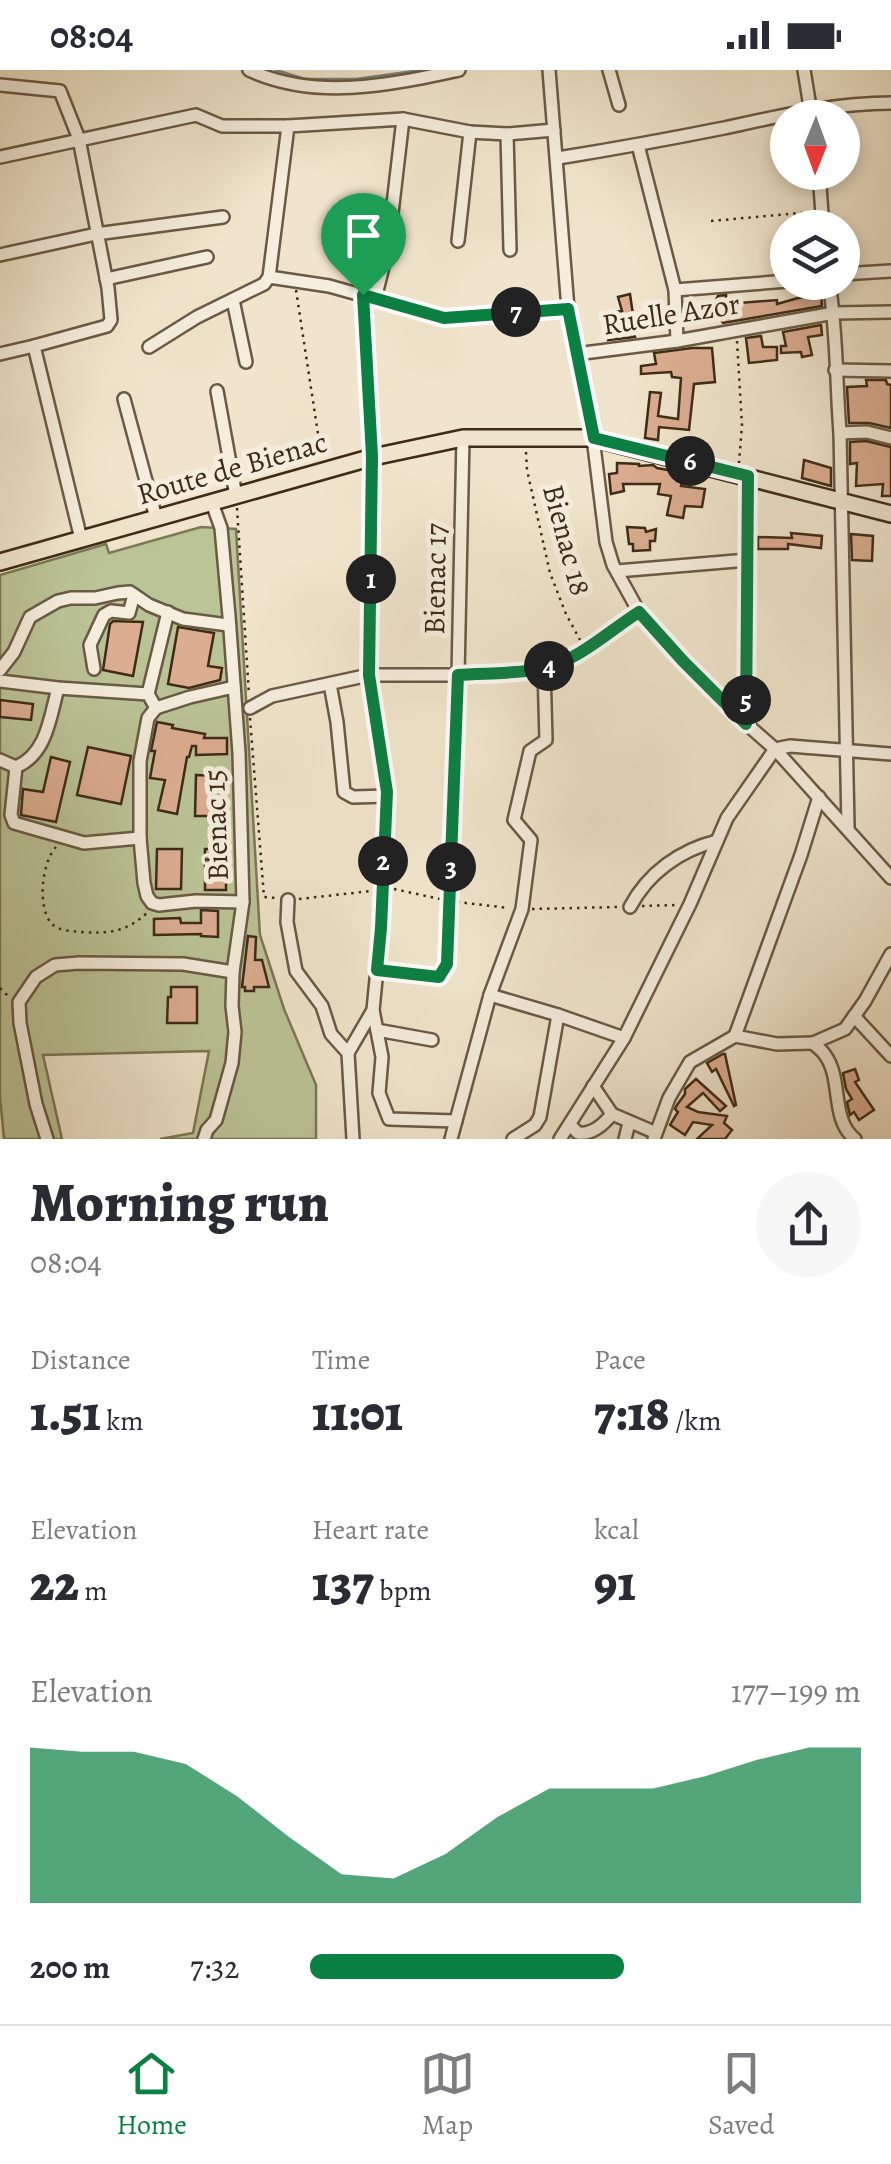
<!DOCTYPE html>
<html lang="en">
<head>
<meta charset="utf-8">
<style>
  :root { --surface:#fff; --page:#f7f7f7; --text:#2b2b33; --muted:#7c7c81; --line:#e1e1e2; --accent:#0b8043 }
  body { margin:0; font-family:Alegreya,serif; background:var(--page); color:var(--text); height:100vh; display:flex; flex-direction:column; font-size:38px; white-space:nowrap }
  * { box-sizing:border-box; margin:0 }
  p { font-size:32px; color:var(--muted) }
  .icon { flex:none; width:55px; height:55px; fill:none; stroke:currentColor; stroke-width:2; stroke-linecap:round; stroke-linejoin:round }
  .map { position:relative; height:1069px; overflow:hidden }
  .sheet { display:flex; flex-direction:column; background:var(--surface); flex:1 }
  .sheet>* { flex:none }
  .needle { width:65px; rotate:181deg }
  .controls { position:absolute; left:770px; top:30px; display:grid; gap:20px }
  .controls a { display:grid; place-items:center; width:90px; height:90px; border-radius:50%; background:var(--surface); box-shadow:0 5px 15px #0003; font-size:50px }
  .pin { position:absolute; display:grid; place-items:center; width:85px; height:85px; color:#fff; margin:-102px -42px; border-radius:50% 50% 50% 0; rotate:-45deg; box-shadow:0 0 10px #0007 }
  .pin .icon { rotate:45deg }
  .km { position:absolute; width:50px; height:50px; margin:-25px; border-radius:50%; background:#222; color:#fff; font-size:28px; line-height:50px; text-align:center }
  .round { display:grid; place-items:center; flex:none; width:105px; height:105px; border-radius:52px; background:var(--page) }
  .head { display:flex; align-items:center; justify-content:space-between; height:170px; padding:0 30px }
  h1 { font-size:55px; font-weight:800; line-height:75px }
  .metrics { display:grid; grid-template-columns:repeat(3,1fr); gap:15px; height:170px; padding:10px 30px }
  .metrics div { display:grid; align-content:center }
  .metrics b { font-size:50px; font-weight:800 }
  .metrics small { font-size:28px; font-weight:400 }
  .metrics p { font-size:28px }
  .chart { height:280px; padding:20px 30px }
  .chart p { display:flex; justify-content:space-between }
  .chart svg { width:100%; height:180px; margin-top:10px; fill:var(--accent); opacity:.7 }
  ul { padding:0 30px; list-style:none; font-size:32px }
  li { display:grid; grid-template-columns:160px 120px 1fr; align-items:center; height:75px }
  li i { height:25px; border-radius:12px; background:var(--accent) }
  .status { display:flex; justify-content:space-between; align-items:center; height:70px; padding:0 50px; background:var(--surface); direction:ltr }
  .status svg { height:28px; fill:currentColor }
  .tabs { display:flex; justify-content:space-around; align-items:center; height:140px; border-top:2px solid var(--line); background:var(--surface); font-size:28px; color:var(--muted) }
  .tabs a { display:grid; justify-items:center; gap:5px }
  .tabs .selected { color:var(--accent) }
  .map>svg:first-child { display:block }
  .green { fill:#bbc497; stroke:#7c7856; stroke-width:2.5 }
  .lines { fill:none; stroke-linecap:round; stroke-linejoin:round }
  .stream { stroke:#77837b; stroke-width:2.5 }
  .building { fill:#dcad91; stroke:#3d2b16; stroke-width:2.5 }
  .minor-casing { stroke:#6a5a44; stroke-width:16 }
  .major-casing { stroke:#3d2b16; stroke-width:20 }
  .path { stroke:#3d2b16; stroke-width:2.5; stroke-dasharray:2.5 5; stroke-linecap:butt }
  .minor { stroke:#f5eede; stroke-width:11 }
  .major { stroke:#f0e5cc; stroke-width:15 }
  .route-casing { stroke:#fff; stroke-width:20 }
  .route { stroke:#0b8043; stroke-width:12 }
  .labels { text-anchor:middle; stroke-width:10; stroke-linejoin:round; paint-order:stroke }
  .street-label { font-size:30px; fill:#3d2b16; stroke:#f5eede }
</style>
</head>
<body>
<div class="status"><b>08:04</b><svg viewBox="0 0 49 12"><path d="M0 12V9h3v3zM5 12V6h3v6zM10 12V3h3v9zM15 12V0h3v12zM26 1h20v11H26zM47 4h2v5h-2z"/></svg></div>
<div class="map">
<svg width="891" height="1069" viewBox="0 0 891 1069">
  <rect width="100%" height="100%" fill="#f0e5cc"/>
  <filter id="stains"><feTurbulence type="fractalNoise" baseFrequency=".002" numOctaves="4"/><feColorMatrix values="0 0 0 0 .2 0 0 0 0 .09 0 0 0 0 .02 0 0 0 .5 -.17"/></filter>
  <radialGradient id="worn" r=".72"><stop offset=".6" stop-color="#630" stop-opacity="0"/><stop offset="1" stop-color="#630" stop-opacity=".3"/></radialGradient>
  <path class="green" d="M201,457L236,459L260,865L284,939L316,1015V1069H160L193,1063L209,981L43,985L62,1069H4L0,1027V505L106,474L109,483Z"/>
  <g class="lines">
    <path class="stream" d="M276,0L305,9H356L421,0"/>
  </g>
  <g class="building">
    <path d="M630,224L634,252L667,244V257L658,258L657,253L633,259L635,267L608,270L607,263L616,261L613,242L622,241L618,227Z"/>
    <path d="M726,225L727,234L777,230V234L798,228L821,225L822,236L723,253L712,238L718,226Z"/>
    <path d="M821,255L822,265L808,267L812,285L802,287L801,282L781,283V276H786L783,262Z"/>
    <path d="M761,266L763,277H777V290L749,293L746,268Z"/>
    <path d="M692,278H712L715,312L694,314L689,360L659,357L658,370L645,368L650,322L661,323L658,346L678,349L681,308L672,307L671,302L641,304V296L656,294L654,283Z"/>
    <path d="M866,310H886L887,314L891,315V358L869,353H849L847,317L867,316Z"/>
    <path d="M866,371L891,377V426H882L883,414L856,416L857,393L850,394V372Z"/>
    <path d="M804,390L831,398V416L802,408Z"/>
    <path d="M617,393L639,394V396L653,395L657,398L684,403L681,416L705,419L702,437L685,436L683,448L667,445L671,426L658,424L660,414H623L624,421L611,424L609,404L617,403Z"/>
    <path d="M627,457L645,458L646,462L656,459L655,471H650V480L633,481V474H629Z"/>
    <path d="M791,463L822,466L821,478L788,474V479H758V467L792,468Z"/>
    <path d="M851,464L873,466L872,491L852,490Z"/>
    <path d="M113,551L143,552L133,606L103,600L110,554Z"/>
    <path d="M178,557L214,563L208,596L222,598L220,610L189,618L168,614Z"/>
    <path d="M0,630L33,634L31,650L0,647Z"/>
    <path d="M157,652L173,655L172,658L205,664L204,668H227V684L196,685V676H192L189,687H187L177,744L158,740L165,710L150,708L155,681H151Z"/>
    <path d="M88,677L131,686L121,734L77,725Z"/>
    <path d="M51,687L70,692L56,752L21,745L23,719L43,722Z"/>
    <path d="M196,705L215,706L214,746H195Z"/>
    <path d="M157,779H182L181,819H156Z"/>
    <rect x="205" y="779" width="21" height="41"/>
    <path d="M201,840L218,841V867L201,866V864L154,865V849L180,848L181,853H201Z"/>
    <path d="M248,866L256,867L255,890H262L269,917H254V921H245V917H242Z"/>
    <path d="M171,917H197V953H167L168,927H171Z"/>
    <path d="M723,984H725L736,1035L734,1036L716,999L712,1002L707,993Z"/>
    <path d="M855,999L859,1010L855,1012L874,1040L859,1050L854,1042L850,1045L847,1032L852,1029L846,1019L843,1003Z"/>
    <path d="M696,1009L726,1036L720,1041L703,1023L687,1037L698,1042L727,1046L724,1053L732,1060L725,1069H697L712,1055L693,1052L685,1065L670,1055L678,1042L675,1039L677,1035L685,1024V1019Z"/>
  </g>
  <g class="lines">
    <defs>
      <g id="minor">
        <path d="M249,0C316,31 389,15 459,0"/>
        <path d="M549,0L568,239L593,368L606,472L613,495L639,542L733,642L775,679L891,808"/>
        <path d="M609,0L619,35"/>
        <path d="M804,0L811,43"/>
        <path d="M0,15L60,21L79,69L108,218L111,250L107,256L34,276L81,469"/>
        <path d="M507,64L510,180"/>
        <path d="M638,75L675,220L677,271"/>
        <path d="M0,87L196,45L222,56H288"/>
        <path d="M558,88C614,79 669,69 724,58C780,46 834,33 891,33"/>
        <path d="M819,102L823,158"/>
        <path d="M458,171L470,62"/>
        <path d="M0,185L96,164L223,147"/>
        <path d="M842,204L891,201"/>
        <path d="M269,207L329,216L444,248L568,239"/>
        <path d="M106,209L207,187"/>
        <path d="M829,212C837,262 836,313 840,363L848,757"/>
        <path d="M675,220L788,211"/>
        <path d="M375,229L388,177L403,49"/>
        <path d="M233,230L246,292"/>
        <path d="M149,277L197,247L264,214L269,207L288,56L403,49L470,62L507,64L554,60"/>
        <path d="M0,284L34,276"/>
        <path d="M576,284L677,271L834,243L891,242"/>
        <path d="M835,300L891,301"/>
        <path d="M217,321L236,426"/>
        <path d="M124,329L156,448"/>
        <path d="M840,363L867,362L891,368"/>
        <path d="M617,501L748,490"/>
        <path d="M94,599L90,575L104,545L111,541L129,543L134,525"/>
        <path d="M0,600L14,582L30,547L58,531L71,528H95L118,523L130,522L149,535L183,549L228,555"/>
        <path d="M0,611L58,618L148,624L156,638L190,627L234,617"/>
        <path d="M330,614L337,652L344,722L353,727L387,726"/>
        <path d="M148,624L168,542"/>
        <path d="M156,638L148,648L140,691V768L144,813L147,826L152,833L159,835L196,831L243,832"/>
        <path d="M250,638L272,626L369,605H458L544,599L585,580L639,542"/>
        <path d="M746,654L749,406"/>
        <path d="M0,690L16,697L11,745L14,753L84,773L140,768"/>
        <path d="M16,697C47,684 50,647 58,618"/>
        <path d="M288,830L287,852L296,901L322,936L331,964L348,983"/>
        <path d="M630,837C648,803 680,780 717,771"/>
        <path d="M377,900L439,907L447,894L458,605L463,368"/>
        <path d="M490,925L558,945L540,1047L535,1055L513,1069"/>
        <path d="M373,940L382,987L379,1023L389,1049L456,1051"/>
        <path d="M558,945L624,968"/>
        <path d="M854,946L891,986"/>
        <path d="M377,960L432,970"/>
        <path d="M735,966L801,785L819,727"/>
        <path d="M593,1016L612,1044L654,1062"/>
        <path d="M570,1055L578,1063C592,1065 604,1054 612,1044"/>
        <path d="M47,1069L36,1034L20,953L19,932L36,907L55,895L79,893L183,894L233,902"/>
        <path d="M204,1069L207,1060L216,1050L232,993L235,962L232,936L233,902L243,832L239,683L229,546L221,458L212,433"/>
        <path d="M353,1069L348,983L373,940L381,858L387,726L369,605L373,387"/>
        <path d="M451,1069L490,925L522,839L531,770L514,750L530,681L546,670L544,599"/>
        <path d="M560,1069L624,968L690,834L727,748L775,679L790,676L891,684"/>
        <path d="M625,1069L629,1053"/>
        <path d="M654,1069L669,1028L690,992L735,966L777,974L813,973"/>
        <path d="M855,1069C830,1049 843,1009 825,985C822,980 817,977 813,973L845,959L865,931L891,884"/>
      </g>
      <path id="major" d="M0,492L373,387L463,368H593L891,444"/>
    </defs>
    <use href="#minor" class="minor-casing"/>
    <use href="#major" class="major-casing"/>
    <g class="path">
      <path d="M711,151L811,142"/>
      <path d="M296,220L322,390"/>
      <path d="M364,237L372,374"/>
      <path d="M737,271L742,355L739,393"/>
      <path d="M526,382L527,400L550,503L566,544L580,570"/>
      <path d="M237,438L249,625"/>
      <path d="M250,648L264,827L276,828"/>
      <path d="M56,777C42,792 37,836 51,853C58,861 71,861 81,862C108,864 127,862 148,842"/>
      <path d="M394,819L440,829"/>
      <path d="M299,829L371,821"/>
      <path d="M457,832L509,838"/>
      <path d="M642,836L679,835"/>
      <path d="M532,839L619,837"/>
      <path d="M0,918L9,927"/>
    </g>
    <use href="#minor" class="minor"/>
    <use href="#major" class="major"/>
  </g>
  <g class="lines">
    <defs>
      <path id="route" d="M363,225L444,248L568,239L594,368L748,406L746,654L683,591L639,542C609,561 580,589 545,598C523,604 482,603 458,605L447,894L439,907L377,900L381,858L387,722L369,605L372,386Z"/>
    </defs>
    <use href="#route" class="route-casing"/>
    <use href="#route" class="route"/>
  </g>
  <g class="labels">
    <g class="street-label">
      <text transform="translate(671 244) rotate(-9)" y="10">Ruelle Azor</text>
      <text transform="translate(232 398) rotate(-16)" y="10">Route de Bienac</text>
      <text transform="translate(567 470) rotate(75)" y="10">Bienac 18</text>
      <text transform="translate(435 509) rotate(-89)" y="10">Bienac 17</text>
      <text transform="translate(216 755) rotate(-92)" y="10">Bienac 15</text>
    </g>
  </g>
  <rect width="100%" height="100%" filter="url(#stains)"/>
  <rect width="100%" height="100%" fill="url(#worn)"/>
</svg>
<div class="controls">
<a><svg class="needle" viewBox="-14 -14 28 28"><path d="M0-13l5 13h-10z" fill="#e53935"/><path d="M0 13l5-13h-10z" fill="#7c7c81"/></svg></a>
<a><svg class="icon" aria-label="layers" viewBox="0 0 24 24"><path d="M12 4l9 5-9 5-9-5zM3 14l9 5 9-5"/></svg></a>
</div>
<div class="pin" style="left:363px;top:225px;background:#1e9e55"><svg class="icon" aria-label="arrive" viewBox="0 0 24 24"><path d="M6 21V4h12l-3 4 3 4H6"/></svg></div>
<b class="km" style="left:371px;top:509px">1</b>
<b class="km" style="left:383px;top:791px">2</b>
<b class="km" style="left:451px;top:797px">3</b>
<b class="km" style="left:549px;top:596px">4</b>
<b class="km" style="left:746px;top:630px">5</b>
<b class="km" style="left:690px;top:391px">6</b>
<b class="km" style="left:516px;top:242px">7</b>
</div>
<section class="sheet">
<div class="head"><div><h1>Morning run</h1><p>08:04</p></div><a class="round"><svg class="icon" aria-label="share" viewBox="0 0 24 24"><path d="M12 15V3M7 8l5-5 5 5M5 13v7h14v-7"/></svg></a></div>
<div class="metrics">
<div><p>Distance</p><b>1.51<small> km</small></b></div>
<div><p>Time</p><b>11:01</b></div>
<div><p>Pace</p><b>7:18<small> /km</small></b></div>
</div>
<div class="metrics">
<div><p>Elevation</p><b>22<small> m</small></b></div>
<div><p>Heart rate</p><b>137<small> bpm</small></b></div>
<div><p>kcal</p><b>91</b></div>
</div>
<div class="chart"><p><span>Elevation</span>177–199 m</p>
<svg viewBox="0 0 160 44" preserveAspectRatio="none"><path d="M0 44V6L10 7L20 7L30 10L40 18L50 28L60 37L70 38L80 32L90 23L100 16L110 16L120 16L130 13L140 9L150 6L160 6V44z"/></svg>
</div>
<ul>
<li><b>200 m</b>7:32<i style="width:57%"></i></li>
</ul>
</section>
<nav class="tabs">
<a class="selected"><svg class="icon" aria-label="home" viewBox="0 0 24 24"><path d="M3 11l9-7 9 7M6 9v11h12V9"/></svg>Home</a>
<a><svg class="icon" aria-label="map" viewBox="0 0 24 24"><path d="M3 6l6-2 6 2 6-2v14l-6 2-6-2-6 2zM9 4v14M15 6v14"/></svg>Map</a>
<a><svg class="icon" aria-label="saved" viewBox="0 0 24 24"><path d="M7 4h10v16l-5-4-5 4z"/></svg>Saved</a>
</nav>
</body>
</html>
